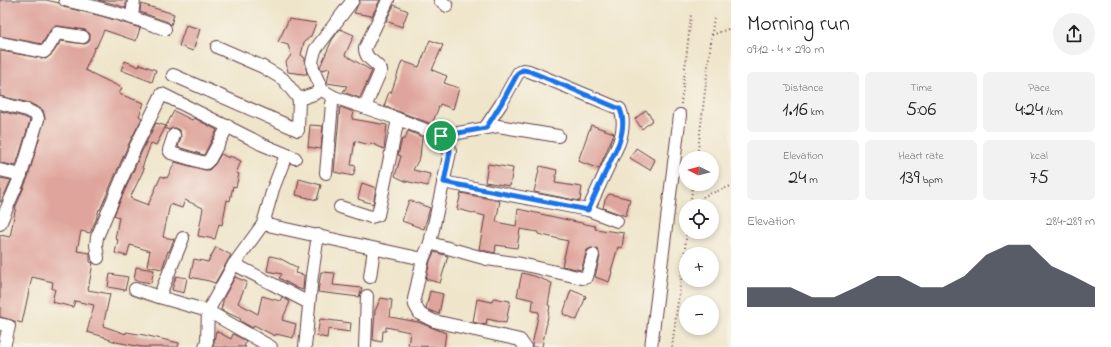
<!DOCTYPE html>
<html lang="en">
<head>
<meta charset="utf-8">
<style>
  :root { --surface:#fff; --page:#f2f2f2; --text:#202124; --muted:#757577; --accent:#111827 }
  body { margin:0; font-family:"Indie Flower",sans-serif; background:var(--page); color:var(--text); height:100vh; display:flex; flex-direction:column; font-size:15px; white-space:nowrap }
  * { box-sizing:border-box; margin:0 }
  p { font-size:13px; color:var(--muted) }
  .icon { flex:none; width:22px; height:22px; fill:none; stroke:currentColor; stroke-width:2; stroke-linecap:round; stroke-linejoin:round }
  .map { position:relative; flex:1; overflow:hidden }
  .details { display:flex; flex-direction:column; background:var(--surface); width:380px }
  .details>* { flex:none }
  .needle { width:26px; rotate:276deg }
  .controls { position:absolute; left:679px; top:151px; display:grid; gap:8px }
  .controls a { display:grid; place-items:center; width:40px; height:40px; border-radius:50%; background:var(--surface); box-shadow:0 2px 6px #0003; font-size:20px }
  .pin { position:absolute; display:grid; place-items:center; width:34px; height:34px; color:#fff; margin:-17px; border:2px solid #fff; border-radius:50%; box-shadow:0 1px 4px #0007 }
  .round { display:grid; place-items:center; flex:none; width:42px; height:42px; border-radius:21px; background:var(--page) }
  .summary { display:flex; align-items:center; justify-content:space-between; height:68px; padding:0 16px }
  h1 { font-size:22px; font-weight:600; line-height:30px }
  .metrics { display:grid; grid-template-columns:repeat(3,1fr); gap:6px; height:68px; padding:4px 16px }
  .metrics div { display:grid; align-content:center; border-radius:6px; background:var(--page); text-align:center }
  .metrics b { font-size:20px; font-weight:600 }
  .metrics small { font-size:11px; font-weight:400 }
  .metrics p { font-size:11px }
  .chart { height:112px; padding:8px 16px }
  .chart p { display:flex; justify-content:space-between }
  .chart svg { width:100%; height:72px; margin-top:4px; fill:var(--accent); opacity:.7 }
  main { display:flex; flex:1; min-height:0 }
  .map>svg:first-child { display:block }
  .building { fill:#dfa49c }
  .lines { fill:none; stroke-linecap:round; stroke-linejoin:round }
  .street-casing { stroke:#633d43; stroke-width:14 }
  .path { stroke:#633d43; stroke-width:2; stroke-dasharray:1 3; stroke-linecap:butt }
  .street { stroke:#fff; stroke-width:12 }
  .route-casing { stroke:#fff; stroke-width:8 }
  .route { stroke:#1a73e8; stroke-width:5 }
</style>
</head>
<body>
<main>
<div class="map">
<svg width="731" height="347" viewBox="0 0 731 347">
  <rect width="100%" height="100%" fill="#f7f3e8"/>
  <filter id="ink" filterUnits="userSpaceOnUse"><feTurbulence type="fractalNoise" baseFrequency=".025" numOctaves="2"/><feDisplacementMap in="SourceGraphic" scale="8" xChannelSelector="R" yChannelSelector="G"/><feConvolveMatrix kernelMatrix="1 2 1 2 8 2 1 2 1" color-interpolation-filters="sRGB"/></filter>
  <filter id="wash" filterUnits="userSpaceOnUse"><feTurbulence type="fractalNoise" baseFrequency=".012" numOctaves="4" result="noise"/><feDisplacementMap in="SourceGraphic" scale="16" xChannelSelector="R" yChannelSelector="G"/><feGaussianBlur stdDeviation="0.9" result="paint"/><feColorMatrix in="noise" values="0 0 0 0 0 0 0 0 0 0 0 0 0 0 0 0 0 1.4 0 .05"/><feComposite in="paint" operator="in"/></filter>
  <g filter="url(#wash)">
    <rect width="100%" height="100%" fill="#efe5ca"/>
    <g id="blocks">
      <g class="building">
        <path d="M0,0H46L59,3L63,7L101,16L140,28L136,41L104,30L96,48L95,47L85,70L122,88L119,94L144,103L139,116L142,118L129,143L100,210L99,209L96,220L90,233L81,231L77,251L90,253V262L93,263L88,290L110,294L103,326L126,334V332L144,335L179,343L178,347H142L116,342L105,338V337L87,332L94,305L75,301L73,307L52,302L55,289H52L53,282L32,277L22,323L0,317V235L10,237L16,206L28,177L45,118L43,110L30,103L0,96V51L46,59L53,53L61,41L85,44L89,42L90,38V34L85,30L58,26H54L51,29L42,44L0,36Z"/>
        <path d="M98,0H126V8L118,5Z"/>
        <path d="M360,0H380L372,16L354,13Z"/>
        <path d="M141,4L174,14L171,25L168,22L140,12Z"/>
        <path d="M394,5L408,11L402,27L386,21Z"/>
        <path d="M289,19L316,23L311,36L304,42L301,55L305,58V63L307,74H303L288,72L286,62L291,55L288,45L278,42Z"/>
        <path d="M186,25L200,29L193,51L179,46Z"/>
        <path d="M340,29L354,35L345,55L372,71L360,98L343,92L347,86L327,83L330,68L322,70L320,67L332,40Z"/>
        <path d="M430,40L443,45L432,70L447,76L444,83L459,88L453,109L440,104L432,124L384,106L389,92L391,93L402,61L419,67Z"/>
        <path d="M125,61L139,67L140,64L156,70L152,82L121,70Z"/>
        <path d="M340,107L354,112L352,119L387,125L384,149L371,143L370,145L355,141L351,165L356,166L353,176L334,172Z"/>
        <path d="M646,110L653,120L642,129L635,119Z"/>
        <path d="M0,111L24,117L30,120L16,166L0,163Z"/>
        <path d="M174,111L192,120L194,118L217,130L204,155L178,147L181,137L180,130L176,128H172L169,130L165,128Z"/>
        <path d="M156,123L166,126L156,145L151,143L142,168L144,169L130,198L148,205L161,176L167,178L175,162L205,170H209L215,164L221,154L229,158L230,156L241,161L236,173L239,174L236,187L233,186L230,201L227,200L222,225L219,224L215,239L198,236L203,208L185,200L182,208L170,204L163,237L174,239L169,252L168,251L162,269L147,266L150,251L130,245L127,256L115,253L118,240L115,239L119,217L114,215L143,149Z"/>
        <path d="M310,125L323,126L321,149L308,147Z"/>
        <path d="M591,125L614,133L599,169L578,161Z"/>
        <path d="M408,131L422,137L420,157L413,170L430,174L428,186L405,181L395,176L401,156L398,155L402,139H405Z"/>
        <path d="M636,148L655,160L650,170L630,158Z"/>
        <path d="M488,164L513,168L510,186L485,182Z"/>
        <path d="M540,166L557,170L555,183L582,187L580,201L534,192Z"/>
        <path d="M0,178L11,180L1,202H0Z"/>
        <path d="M299,179L321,185L317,200L296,195Z"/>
        <path d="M362,183L376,188L373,204L358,199Z"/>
        <path d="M461,193L500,201L496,222L516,226L518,209L595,226V229L624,233L622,248L618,247L611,271L612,272L609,282L595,277L600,257L598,249L591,248L587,250L581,270L562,266L568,241L538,234V232L520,229L517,248L496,245L495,253L479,249L485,216L457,209Z"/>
        <path d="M609,194L630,199L626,216L603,208L605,200Z"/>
        <path d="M409,200L430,208L424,229L402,221Z"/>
        <path d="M216,247L231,255L215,283L209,281L190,277L194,259L208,262Z"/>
        <path d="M434,252L448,256L440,283L426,279L430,261Z"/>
        <path d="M270,256L279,258L298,268L295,273L304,275L303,290L297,288L279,278L282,274L267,271Z"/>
        <path d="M136,267L154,270L151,283L134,280Z"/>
        <path d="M321,272L335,273L333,285L362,288L359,297L318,292Z"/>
        <path d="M522,273L534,276L552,283L548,305L550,306L542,347H532V345L539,312L532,311L533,300L517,296Z"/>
        <path d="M110,274L128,277L125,290L108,287Z"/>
        <path d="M176,276L187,278L184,293L172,290Z"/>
        <path d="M235,277L247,282L238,303L258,314L262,296L280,301L282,297L290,302L282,320L296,324L293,338L276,334L275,336L254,325L253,328L240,321L241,319L221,310L224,297Z"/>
        <path d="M571,290L586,296L577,320L563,314Z"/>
        <path d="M430,291L443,294L439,314L426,309Z"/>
        <path d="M381,298L392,300L390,317L418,322L446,333L444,347L408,346L410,332L386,327V331H383L382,342L373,340L375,311Z"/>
        <path d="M493,298L510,301L506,323L487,319L486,325L473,322L477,299L492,302Z"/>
        <path d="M320,319L351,323L350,332L328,329L327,338L317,336Z"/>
        <path d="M216,331L231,339L233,334L246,341L244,346L246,347H213Z"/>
      </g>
    </g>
  </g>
  <g filter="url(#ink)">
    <use href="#blocks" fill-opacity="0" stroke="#633d43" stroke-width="1"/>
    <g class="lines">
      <defs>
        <g id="street">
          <path d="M65,0C99,7 132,17 165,29"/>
          <path d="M353,0L315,50L312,62L313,69L322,90L334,97L398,119L441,136L449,144L450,152L430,243L423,259L414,299L415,305L420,314L434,321L520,340L525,347"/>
          <path d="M440,0L447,6"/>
          <path d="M132,17L134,0"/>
          <path d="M0,43L44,52L48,48L57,33L83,37"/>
          <path d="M217,47L263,67L283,79L299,99"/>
          <path d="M173,75L298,130L299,99L314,94L322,90"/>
          <path d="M0,103L27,110L37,115L38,119L21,175L0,224"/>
          <path d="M365,107L381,70C376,61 365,60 365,48L388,0"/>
          <path d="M174,135L169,150L171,153L201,162L206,163L210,159L228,126"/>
          <path d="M441,136L498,126L558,136"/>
          <path d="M286,155L273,189L263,224L423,259"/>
          <path d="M0,170L21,175"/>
          <path d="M326,173L332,104L334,97"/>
          <path d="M443,182L588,210L619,143C623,131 625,120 620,109L529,71L523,70L518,73L501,104L485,128"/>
          <path d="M340,207L371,217L378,215L398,119"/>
          <path d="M588,210L617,221"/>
          <path d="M183,238L159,297L208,311L271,347"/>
          <path d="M430,243L487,259L521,264L582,278L587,277L593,255"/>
          <path d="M98,258L96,245L97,237L136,146L162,94L252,139L261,144L295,158"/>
          <path d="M234,264L309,303"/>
          <path d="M370,277L374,249"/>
          <path d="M135,289L159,297"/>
          <path d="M0,324L9,326L4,347"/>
          <path d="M205,347L207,341L208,311L234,264L263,224"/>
          <path d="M305,347L312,275L318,235"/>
          <path d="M365,347L367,296"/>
          <path d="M651,347L680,115"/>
        </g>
      </defs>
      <use href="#street" class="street-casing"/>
      <g class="path">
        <path d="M712,35L731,28"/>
        <path d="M681,104L691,15"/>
        <path d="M697,158L714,16"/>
        <path d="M690,206L693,184"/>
        <path d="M695,206L704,196L731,186"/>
        <path d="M672,347L687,232"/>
      </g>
      <use href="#street" class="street"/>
    </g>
  </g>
  <g class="lines" filter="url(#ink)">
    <defs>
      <path id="route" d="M523,70L529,71L620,109C625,120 623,131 619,143L588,210L444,182L450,152L449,144L441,136L486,128L501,104L518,73Z"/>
    </defs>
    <use href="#route" class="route-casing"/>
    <use href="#route" class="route"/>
  </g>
</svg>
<div class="controls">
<a><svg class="needle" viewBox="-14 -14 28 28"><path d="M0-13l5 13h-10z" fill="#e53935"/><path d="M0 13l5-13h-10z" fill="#757577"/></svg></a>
<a><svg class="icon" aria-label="locate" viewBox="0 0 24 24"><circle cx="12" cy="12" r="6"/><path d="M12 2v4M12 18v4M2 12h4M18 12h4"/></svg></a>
<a>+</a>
<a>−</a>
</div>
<div class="pin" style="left:441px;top:136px;background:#1e9e55"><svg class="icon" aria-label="arrive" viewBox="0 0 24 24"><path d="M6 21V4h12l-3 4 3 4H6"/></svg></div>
</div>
<section class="details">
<div class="summary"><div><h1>Morning run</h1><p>09:12 · 4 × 290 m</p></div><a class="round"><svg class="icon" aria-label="share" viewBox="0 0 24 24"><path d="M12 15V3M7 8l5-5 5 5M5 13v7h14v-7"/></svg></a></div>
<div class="metrics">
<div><p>Distance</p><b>1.16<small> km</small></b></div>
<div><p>Time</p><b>5:06</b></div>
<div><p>Pace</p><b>4:24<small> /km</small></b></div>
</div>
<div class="metrics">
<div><p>Elevation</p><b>24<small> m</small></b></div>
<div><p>Heart rate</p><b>139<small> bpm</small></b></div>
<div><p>kcal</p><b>75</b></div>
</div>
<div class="chart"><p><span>Elevation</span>284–289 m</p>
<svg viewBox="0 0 160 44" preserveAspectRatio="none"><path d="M0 44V32L10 32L20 32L30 38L40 38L50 32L60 25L70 25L80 32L90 32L100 25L110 12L120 6L130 6L140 19L150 25L160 32V44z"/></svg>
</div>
</section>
</main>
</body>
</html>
